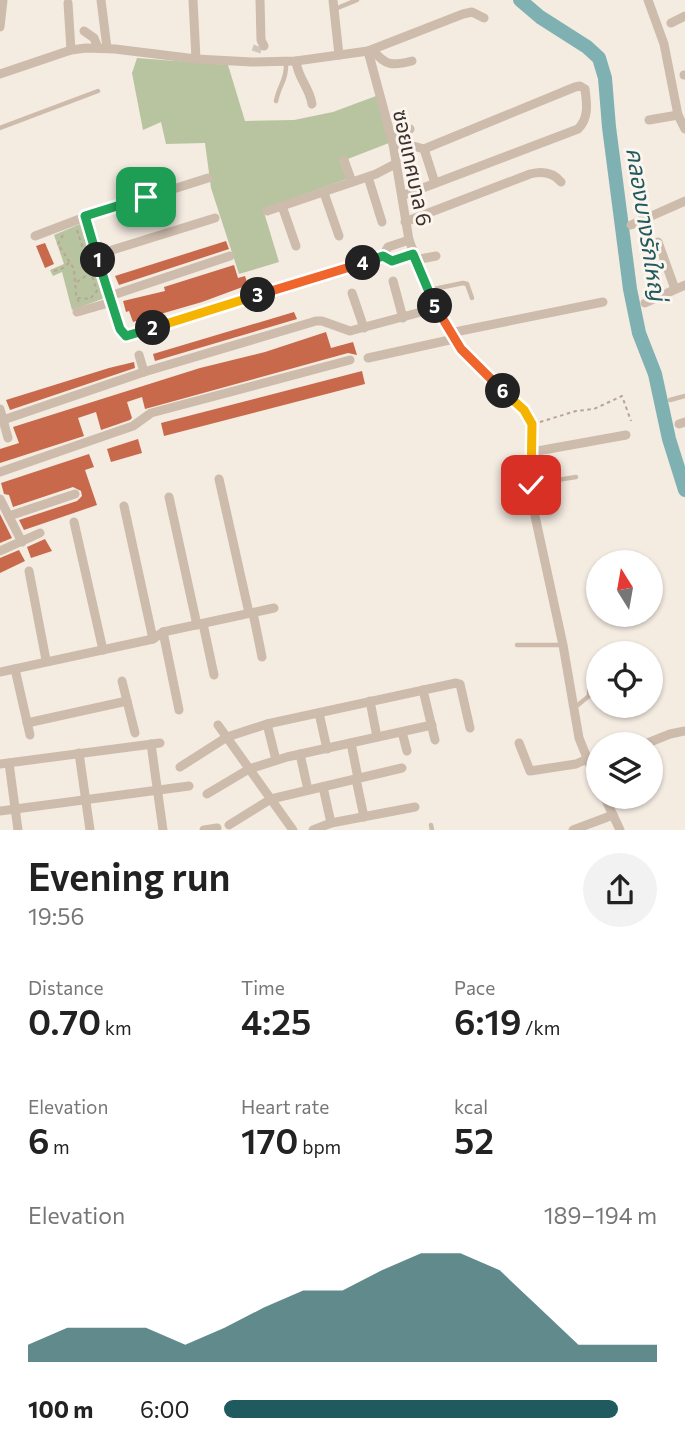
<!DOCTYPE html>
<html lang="en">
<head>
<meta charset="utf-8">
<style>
  :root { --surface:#fff; --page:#f2f2f2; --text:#222; --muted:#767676; --accent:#1f5a5e }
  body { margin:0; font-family:Commissioner,"Noto Sans Thai",sans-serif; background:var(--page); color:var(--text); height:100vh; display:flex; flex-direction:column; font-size:26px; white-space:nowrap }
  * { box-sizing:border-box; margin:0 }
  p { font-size:23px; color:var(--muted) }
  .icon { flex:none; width:38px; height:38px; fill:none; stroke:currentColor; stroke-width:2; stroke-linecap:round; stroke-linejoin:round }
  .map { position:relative; height:830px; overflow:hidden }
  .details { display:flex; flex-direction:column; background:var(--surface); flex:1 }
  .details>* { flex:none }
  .needle { width:46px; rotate:349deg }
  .fabs { position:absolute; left:586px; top:550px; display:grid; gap:14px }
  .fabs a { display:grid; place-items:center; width:77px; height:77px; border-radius:50%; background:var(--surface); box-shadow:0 2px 5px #0004; font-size:35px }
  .pin { position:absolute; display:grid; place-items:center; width:60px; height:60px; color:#fff; margin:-30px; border-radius:14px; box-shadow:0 4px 10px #0006 }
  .km { position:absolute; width:35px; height:35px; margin:-18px; border-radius:50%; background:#222; color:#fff; font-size:19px; line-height:35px; text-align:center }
  .round { display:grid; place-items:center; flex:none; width:74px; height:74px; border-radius:37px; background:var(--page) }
  .headline { display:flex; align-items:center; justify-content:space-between; height:119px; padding:0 28px }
  h1 { font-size:38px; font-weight:600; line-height:52px }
  .stats { display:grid; grid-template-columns:repeat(3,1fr); gap:10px; height:119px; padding:7px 28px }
  .stats div { display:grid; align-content:center }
  .stats b { font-size:35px; font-weight:600 }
  .stats small { font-size:19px; font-weight:400 }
  .stats p { font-size:19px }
  .chart { height:196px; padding:14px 28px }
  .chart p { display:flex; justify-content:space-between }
  .chart svg { width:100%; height:126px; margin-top:7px; fill:var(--accent); opacity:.7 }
  ul { padding:0 28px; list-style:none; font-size:23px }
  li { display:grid; grid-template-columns:112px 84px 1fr; align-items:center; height:52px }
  li i { height:18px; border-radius:9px; background:var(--accent) }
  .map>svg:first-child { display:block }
  .green { fill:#b8c4a0 }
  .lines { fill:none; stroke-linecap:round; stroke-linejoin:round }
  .river { stroke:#7fb0b2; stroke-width:14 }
  .building { fill:#c8694b }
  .minor-tunnel { stroke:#cfc6bd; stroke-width:9; stroke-dasharray:9 4.5; stroke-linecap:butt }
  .path { stroke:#b9a596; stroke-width:2; stroke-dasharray:3.5 3.5; stroke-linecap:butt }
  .service { stroke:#cdbbac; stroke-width:4.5 }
  .minor { stroke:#cdbbac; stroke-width:9 }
  .split-1-casing { stroke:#fff; stroke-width:14 }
  .split-2-casing { stroke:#fff; stroke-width:14 }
  .split-3-casing { stroke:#fff; stroke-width:14 }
  .split-4-casing { stroke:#fff; stroke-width:14 }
  .split-5-casing { stroke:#fff; stroke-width:14 }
  .split-6-casing { stroke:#fff; stroke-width:14 }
  .split-7-casing { stroke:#fff; stroke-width:14 }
  .split-1 { stroke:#22a559; stroke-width:9 }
  .split-2 { stroke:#22a559; stroke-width:9 }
  .split-3 { stroke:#f5b400; stroke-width:9 }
  .split-4 { stroke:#f0652b; stroke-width:9 }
  .split-5 { stroke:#22a559; stroke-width:9 }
  .split-6 { stroke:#f0652b; stroke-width:9 }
  .split-7 { stroke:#f5b400; stroke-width:9 }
  .labels { text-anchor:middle; stroke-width:6; stroke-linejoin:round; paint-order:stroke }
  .street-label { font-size:21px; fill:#3b302b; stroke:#fbf5ee }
  .water-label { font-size:23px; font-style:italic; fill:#1f5a5e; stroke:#fbf5ee }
</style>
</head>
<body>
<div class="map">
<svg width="685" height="830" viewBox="0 0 685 830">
  <rect width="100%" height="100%" fill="#f4ebe1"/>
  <g class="green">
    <path d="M137,58L228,65L245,121L294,120L333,112L376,96L389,143L340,162L347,179L263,209L279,262L239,274L211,188L205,143L166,144L161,122L143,130L132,73Z"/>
    <path d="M80,224L82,226L105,298L72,310L62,272L53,276L50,270L64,264L54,235Z"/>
  </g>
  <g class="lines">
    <path class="river" d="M520,0L540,17L587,47L599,58L605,78L609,127L630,289L639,333L655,374L669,439L685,490"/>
  </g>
  <g class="building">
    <path d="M226,241L229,249L119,285L115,276Z"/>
    <path d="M45,243L54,264L45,268L36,246Z"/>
    <path d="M234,265L238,278L245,276L248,285L202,302L133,322L129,311L126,312L123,301L165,291L164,287Z"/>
    <path d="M294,312L297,319L155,361L153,354Z"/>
    <path d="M326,332L331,348L353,342L357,355L348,353L145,409L142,397L127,402L132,418L130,420L101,430L96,412L78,418L84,436L0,463V449L19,443L13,427L200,368L265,352Z"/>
    <path d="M134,362L135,368L10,410L6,400L109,368Z"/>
    <path d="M362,371L365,384L164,436L161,423Z"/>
    <path d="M138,439L142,453L111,462L107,449Z"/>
    <path d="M89,454L94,467L85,470L97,505L24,530L19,520L77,501L82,496L81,491L73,487L13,507L9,495L4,494L1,483Z"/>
    <path d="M0,514L12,538L0,543Z"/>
    <path d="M45,539L52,551L31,558L27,547Z"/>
    <path d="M19,550L25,561L0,573V558Z"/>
  </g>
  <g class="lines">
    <g class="minor-tunnel">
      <path d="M256,52L258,46"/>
      <path d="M404,151L413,152"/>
    </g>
    <g class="path">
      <path d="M77,230L97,291L90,299L78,298"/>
      <path d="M63,235L58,244L74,269L76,294L79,303"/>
      <path d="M54,271L63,268L70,262"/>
      <path d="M77,282L90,273"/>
      <path d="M540,422L576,411L594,409L622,396L631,421"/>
    </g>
    <g class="service">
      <path d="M335,9L357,0"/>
      <path d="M276,101C279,85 287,80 286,62"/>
      <path d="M0,128L98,91"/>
      <path d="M429,290L463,283L467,284L472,298"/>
      <path d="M670,400L685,396"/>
      <path d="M532,484L576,477"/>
      <path d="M517,645H561"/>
      <path d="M574,708L589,696L590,679"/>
      <path d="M431,825L432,830"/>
    </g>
    <g class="minor">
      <path d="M101,0L107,48"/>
      <path d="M193,0L196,59"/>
      <path d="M260,0L261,40L264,46"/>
      <path d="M333,0L339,55"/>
      <path d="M648,0L664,44L678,115L685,129"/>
      <path d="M68,3L71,50"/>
      <path d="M671,23L685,16"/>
      <path d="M0,27L3,0"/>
      <path d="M84,31L94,38L98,48"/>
      <path d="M373,50C385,66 393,66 412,61"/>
      <path d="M368,51L393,144L409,240L428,290L461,349L524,410L532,424V485L535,516L563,645L579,738L598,785"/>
      <path d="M296,61C298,79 309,86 312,104"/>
      <path d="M0,74L71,50L86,48L115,49L196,59L252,62L296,61L368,51L463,14L472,12L484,18"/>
      <path d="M684,75H685"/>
      <path d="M649,120L678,115"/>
      <path d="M391,137L410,129"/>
      <path d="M393,144L403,145"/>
      <path d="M413,146L424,149L435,183"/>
      <path d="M344,160L352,182"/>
      <path d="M368,177L382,222"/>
      <path d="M324,193L339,236"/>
      <path d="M407,194L578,129C589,118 587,104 585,89L580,86L575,87L424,149"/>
      <path d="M282,206L296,246"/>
      <path d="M267,211L376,174L397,163"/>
      <path d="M85,217L120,329L126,336L383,256"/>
      <path d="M405,222L530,174C542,171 553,172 561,182"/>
      <path d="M631,225L685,201"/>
      <path d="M35,236L85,217L208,178"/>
      <path d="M658,242L675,289"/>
      <path d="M96,255L215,218"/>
      <path d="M383,256L388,247L409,240"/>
      <path d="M383,256L392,261L413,254"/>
      <path d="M415,260L436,256"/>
      <path d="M393,281L403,318"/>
      <path d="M352,293L364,328"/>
      <path d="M110,296L230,256"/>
      <path d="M645,303L685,285"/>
      <path d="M77,312L112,302"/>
      <path d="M450,333L603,302"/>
      <path d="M139,355L144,372"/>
      <path d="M368,358L454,339"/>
      <path d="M0,409L8,438"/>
      <path d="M3,420L144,372L316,321H322L350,331L436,308"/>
      <path d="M679,424L685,422"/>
      <path d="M532,452L626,435"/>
      <path d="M0,472L133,426L151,413L350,360"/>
      <path d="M219,479L249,613"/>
      <path d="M169,497L197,625"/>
      <path d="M0,499L22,542"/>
      <path d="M124,506L153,639"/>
      <path d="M9,516L75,494"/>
      <path d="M74,522L103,650"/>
      <path d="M0,551L40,533"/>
      <path d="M29,571L46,660"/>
      <path d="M253,613L262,657"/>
      <path d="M203,624L214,675"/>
      <path d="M163,632L179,710"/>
      <path d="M15,669L30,735"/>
      <path d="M0,672L153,639L163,632L274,608"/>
      <path d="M122,681L135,733"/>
      <path d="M423,690L435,740"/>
      <path d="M370,701L377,737"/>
      <path d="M319,713L327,749"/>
      <path d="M27,723L127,701"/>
      <path d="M267,724L276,760"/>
      <path d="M218,725L293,830"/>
      <path d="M402,732L407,751"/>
      <path d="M351,743L358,778"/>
      <path d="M519,743L530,771L576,764L587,759"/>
      <path d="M151,744L163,830"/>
      <path d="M645,744L670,734L685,731"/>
      <path d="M79,753L90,830"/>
      <path d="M300,754L308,790"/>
      <path d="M9,763L18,830"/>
      <path d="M0,764L160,743"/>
      <path d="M180,767L227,737L267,724L456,683L460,684L470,728"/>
      <path d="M356,779L364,817"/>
      <path d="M323,787L331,823"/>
      <path d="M207,794L249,769L287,757L432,725"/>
      <path d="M604,796L620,830"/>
      <path d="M0,811L189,786"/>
      <path d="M229,825L271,799L402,768"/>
      <path d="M204,830L217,828"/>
      <path d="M313,830L331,823L415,807"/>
      <path d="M573,830L613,815"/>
    </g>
  </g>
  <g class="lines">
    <defs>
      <path id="split-1" d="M98,260L85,216L146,197"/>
      <path id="split-2" d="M98,260L120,329L126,336L153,328"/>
      <path id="split-3" d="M153,328L258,295"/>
      <path id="split-4" d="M258,295L363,263"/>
      <path id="split-5" d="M363,263L383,256L392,261L413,254L435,306"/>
      <path id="split-6" d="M435,306L461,349L503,391"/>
      <path id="split-7" d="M503,391L524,410L532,424L531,485"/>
    </defs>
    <use href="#split-1" class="split-1-casing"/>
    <use href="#split-2" class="split-2-casing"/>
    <use href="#split-3" class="split-3-casing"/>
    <use href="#split-4" class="split-4-casing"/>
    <use href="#split-5" class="split-5-casing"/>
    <use href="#split-6" class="split-6-casing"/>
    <use href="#split-7" class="split-7-casing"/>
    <use href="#split-1" class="split-1"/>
    <use href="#split-2" class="split-2"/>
    <use href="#split-3" class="split-3"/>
    <use href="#split-4" class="split-4"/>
    <use href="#split-5" class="split-5"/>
    <use href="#split-6" class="split-6"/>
    <use href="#split-7" class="split-7"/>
  </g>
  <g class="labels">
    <g class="street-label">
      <text transform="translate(412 168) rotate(78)" y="7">ซอยเทศบาล 6</text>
    </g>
    <g class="water-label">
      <text transform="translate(646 224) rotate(81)" y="8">คลองบางรักใหญ่</text>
    </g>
  </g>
</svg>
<div class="fabs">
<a><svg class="needle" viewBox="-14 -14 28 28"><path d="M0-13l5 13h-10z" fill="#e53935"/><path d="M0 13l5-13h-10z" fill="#767676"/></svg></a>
<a><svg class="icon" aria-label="locate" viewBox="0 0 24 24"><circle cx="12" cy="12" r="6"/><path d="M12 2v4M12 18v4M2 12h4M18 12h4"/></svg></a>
<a><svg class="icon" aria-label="layers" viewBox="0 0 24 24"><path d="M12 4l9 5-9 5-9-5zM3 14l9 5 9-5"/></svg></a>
</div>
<div class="pin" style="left:146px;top:197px;background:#1e9e55"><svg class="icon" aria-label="arrive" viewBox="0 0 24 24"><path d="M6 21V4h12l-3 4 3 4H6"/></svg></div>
<div class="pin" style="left:531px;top:485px;background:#d93025"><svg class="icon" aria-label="check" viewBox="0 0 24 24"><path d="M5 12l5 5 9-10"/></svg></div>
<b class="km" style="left:98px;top:260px">1</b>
<b class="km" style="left:153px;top:328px">2</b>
<b class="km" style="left:258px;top:295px">3</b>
<b class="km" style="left:363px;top:263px">4</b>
<b class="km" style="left:435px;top:306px">5</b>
<b class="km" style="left:503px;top:391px">6</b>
</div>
<section class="details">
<div class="headline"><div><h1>Evening run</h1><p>19:56</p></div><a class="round"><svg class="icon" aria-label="share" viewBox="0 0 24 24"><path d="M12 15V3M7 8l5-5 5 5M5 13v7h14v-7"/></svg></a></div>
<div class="stats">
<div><p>Distance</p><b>0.70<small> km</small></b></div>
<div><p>Time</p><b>4:25</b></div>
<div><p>Pace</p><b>6:19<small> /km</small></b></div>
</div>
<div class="stats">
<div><p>Elevation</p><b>6<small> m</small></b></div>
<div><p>Heart rate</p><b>170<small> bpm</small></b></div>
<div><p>kcal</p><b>52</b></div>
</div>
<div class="chart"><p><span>Elevation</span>189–194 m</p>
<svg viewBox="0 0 160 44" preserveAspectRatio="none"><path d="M0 44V38L10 32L20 32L30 32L40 38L50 32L60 25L70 19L80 19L90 12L100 6L110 6L120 12L130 25L140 38L150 38L160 38V44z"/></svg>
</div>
<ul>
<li><b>100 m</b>6:00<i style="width:91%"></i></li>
</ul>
</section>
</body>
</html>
